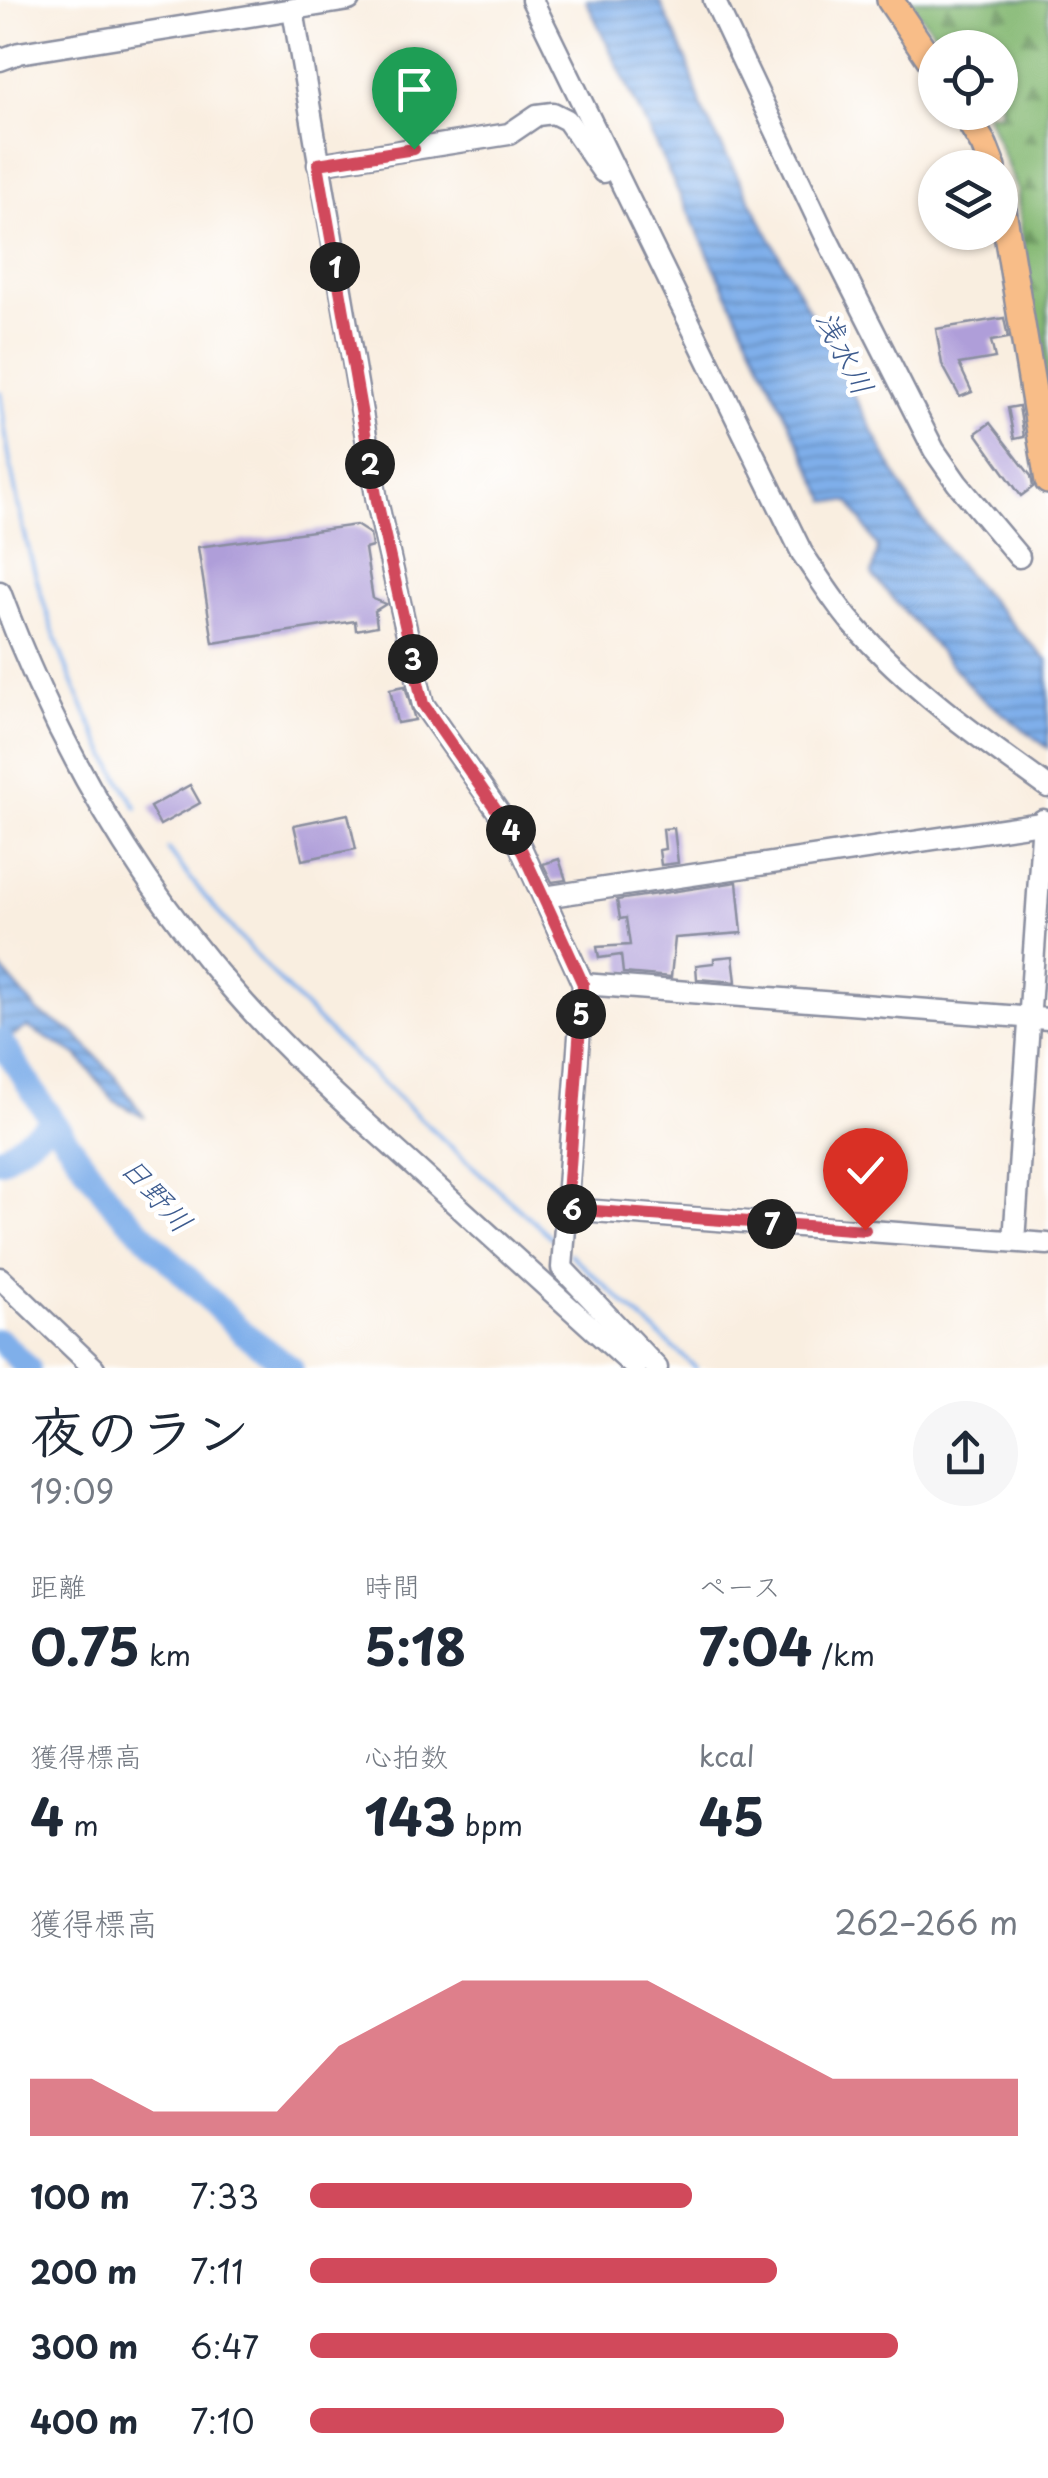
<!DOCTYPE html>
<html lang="ja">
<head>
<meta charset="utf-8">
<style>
  :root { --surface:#fff; --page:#f6f6f7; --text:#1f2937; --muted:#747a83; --accent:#d1495b }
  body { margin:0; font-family:"Playpen Sans","Klee One",sans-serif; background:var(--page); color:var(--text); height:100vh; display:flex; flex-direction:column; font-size:38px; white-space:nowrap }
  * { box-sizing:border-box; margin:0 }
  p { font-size:32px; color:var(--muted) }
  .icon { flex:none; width:55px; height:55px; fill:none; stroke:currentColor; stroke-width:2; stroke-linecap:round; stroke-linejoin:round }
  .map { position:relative; height:1368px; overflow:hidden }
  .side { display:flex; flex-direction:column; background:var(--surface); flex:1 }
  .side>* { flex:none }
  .controls { position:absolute; left:918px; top:30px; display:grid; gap:20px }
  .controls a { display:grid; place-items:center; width:100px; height:100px; border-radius:50%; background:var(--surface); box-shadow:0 2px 8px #0004; font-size:50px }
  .pin { position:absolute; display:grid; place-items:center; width:85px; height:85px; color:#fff; margin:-102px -42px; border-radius:50% 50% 50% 0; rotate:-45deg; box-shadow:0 0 10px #0007 }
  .pin .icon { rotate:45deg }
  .km { position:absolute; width:50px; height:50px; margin:-25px; border-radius:50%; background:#222; color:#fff; font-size:28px; line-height:50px; text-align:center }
  .round { display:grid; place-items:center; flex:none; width:105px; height:105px; border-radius:52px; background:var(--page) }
  .head { display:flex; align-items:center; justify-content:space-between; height:170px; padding:0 30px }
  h1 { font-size:55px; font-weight:700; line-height:75px }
  .stats { display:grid; grid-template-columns:repeat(3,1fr); gap:15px; height:170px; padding:10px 30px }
  .stats div { display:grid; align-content:center }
  .stats b { font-size:50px; font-weight:700 }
  .stats small { font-size:28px; font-weight:400 }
  .stats p { font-size:28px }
  .chart { height:280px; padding:20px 30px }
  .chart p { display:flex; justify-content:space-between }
  .chart svg { width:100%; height:180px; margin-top:10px; fill:var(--accent); opacity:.7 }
  ul { padding:0 30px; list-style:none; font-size:32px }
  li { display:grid; grid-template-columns:160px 120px 1fr; align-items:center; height:75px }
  li i { height:25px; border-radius:12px; background:var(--accent) }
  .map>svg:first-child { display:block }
  .forest { fill:url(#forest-firs); stroke:#507469; stroke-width:2.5 }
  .water { fill:url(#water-rules); stroke:#4d6fa4; stroke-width:2.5 }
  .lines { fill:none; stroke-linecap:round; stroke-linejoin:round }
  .stream { stroke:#7fafea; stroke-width:4 }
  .river { stroke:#7fafea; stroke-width:25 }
  .building { fill:#af9ed9 }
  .minor-casing { stroke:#8a8e9f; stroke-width:25 }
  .major-casing { stroke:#8a8e9f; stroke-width:30 }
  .minor { stroke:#fff; stroke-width:20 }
  .major { stroke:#f8bd88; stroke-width:25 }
  .route-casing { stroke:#fff; stroke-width:20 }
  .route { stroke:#d1495b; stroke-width:12 }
  .labels { text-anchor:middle; stroke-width:9; stroke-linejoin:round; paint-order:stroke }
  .water-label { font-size:30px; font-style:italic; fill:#3e5c8f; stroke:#fff }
</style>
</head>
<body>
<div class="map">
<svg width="1048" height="1368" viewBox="0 0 1048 1368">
  <defs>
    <pattern id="forest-firs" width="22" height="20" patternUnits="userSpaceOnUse" patternTransform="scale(2.5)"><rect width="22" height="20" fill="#86b974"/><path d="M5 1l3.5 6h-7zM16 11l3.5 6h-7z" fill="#6d9762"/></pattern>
    <pattern id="water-rules" width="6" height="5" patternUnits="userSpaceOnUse" patternTransform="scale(2.5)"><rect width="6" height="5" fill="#7fafea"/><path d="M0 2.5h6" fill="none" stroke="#678fc1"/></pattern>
  </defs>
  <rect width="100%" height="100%" fill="#fff"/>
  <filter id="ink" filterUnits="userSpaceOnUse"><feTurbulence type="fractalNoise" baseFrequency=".01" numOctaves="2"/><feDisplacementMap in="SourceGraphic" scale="20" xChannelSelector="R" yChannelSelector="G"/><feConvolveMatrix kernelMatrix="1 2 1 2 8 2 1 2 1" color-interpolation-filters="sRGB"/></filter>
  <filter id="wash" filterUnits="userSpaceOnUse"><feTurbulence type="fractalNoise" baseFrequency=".0048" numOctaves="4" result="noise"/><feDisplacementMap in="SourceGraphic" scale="40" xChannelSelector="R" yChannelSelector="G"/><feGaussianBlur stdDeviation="2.25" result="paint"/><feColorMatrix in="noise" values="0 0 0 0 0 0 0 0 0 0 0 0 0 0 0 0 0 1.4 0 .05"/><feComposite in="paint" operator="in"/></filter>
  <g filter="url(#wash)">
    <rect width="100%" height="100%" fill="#f9eee0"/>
    <path class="forest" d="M908,0H1048V474L1017,190L986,113L1000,112V48L946,47Z"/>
    <g class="water">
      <path d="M586,0H659L687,60L703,111L911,503C952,561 998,611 1048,661V748L977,694L872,575L878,548L850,502L827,501Z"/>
      <path d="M0,967L38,1012L74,1033L116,1077L145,1118L113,1100L78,1056L27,1027L0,1043Z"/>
    </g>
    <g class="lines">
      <g class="stream">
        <path d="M0,392C17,540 58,681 137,808"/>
        <path d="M168,849C276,995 421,1119 555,1241"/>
        <path d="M570,1254L696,1368"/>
      </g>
      <g class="river">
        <path d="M0,1040L53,1122L113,1204L242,1332L291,1368"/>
        <path d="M0,1160L53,1122"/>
        <path d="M0,1341L28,1368"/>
      </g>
    </g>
    <g id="blocks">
      <g class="building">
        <path d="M1004,318L1008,338L991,341L995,358L959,364L972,392L960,397L942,364L936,329Z"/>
        <path d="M1019,406L1024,437L1014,439L1008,408Z"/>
        <path d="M990,423L1031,476L1033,487L1021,496L976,433Z"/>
        <path d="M356,525L370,534L372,547L365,549L373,599L386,604L375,611L377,626L356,630L355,621L213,643L198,547Z"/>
        <path d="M405,686L415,720L397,723L390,689Z"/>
        <path d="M190,785L200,803L160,825L150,807Z"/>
        <path d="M348,814L356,849L302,860L294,825Z"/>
        <path d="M674,828L678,863L661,865L659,850L665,849L663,829Z"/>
        <path d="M559,859L566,880L552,882L543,864Z"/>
        <path d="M737,882L742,933L675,938L671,977L623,973L621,955L599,958L597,947L630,945L626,918L620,919L617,900Z"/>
        <path d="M733,956L736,982L697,979L696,965L714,963V958Z"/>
      </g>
    </g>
  </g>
  <g filter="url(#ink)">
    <use href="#blocks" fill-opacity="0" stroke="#8a8e9f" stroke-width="2.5"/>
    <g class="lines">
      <defs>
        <g id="minor">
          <path d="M532,0L802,553C818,576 833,601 852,623C909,688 978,737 1048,787"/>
          <path d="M714,0L827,239L934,450L957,483L1019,557"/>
          <path d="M293,10L377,501L423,704L516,837L583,984L562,1268L657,1368"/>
          <path d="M0,60L19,53L349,0"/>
          <path d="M318,164L509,134L537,115L553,113L567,120L603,172"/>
          <path d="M0,592C54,737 130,872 232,989C288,1054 353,1111 417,1169C490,1235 563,1302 636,1368"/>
          <path d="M544,897L1048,822"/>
          <path d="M583,984L1048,1019"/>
          <path d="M567,1209L1048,1244"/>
          <path d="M1014,1241L1043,820"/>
          <path d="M0,1278L94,1368"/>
        </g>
        <g id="major">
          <path d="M890,0L935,67"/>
          <path d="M964,112L984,145L993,168"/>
          <path d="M1000,192L1048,481"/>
        </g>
      </defs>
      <use href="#minor" class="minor-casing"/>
      <use href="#major" class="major-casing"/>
      <use href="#minor" class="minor"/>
      <use href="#major" class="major"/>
    </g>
  </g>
  <g class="lines" filter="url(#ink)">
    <defs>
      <path id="route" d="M414,149L318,164L377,501L423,704L516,838L583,984L567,1209L865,1230"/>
    </defs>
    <use href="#route" class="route-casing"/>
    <use href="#route" class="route"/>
  </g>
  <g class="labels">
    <g class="water-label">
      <text transform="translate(844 353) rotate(63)" y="10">浅水川</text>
      <text transform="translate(156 1195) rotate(48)" y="10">日野川</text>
    </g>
  </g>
</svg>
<div class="controls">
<a><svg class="icon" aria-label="locate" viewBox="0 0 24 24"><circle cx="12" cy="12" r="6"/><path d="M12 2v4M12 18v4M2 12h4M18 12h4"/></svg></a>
<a><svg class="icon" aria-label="layers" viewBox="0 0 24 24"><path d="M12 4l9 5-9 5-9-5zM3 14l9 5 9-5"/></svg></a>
</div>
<div class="pin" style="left:414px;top:149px;background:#1e9e55"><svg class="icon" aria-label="arrive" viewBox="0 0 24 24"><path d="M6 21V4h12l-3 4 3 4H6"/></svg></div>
<div class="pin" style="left:865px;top:1230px;background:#d93025"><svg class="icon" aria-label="check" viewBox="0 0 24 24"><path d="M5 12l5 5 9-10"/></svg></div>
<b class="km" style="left:335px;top:267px">1</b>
<b class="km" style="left:370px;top:464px">2</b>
<b class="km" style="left:413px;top:659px">3</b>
<b class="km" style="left:511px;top:830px">4</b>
<b class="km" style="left:581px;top:1014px">5</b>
<b class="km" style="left:572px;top:1209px">6</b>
<b class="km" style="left:772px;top:1224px">7</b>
</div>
<section class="side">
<div class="head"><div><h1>夜のラン</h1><p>19:09</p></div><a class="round"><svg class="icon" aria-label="share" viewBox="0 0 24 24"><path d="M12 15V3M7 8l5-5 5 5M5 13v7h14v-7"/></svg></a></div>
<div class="stats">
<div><p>距離</p><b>0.75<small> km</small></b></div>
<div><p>時間</p><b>5:18</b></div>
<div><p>ペース</p><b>7:04<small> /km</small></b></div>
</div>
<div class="stats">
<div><p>獲得標高</p><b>4<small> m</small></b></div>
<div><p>心拍数</p><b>143<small> bpm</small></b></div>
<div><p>kcal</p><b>45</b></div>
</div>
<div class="chart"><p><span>獲得標高</span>262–266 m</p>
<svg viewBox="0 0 160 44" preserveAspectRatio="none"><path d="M0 44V30L10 30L20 38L30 38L40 38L50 22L60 14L70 6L80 6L90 6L100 6L110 14L120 22L130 30L140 30L150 30L160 30V44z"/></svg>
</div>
<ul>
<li><b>100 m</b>7:33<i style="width:54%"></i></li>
<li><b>200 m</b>7:11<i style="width:66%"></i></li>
<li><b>300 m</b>6:47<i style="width:83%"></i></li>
<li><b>400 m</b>7:10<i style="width:67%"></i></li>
</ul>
</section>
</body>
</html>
